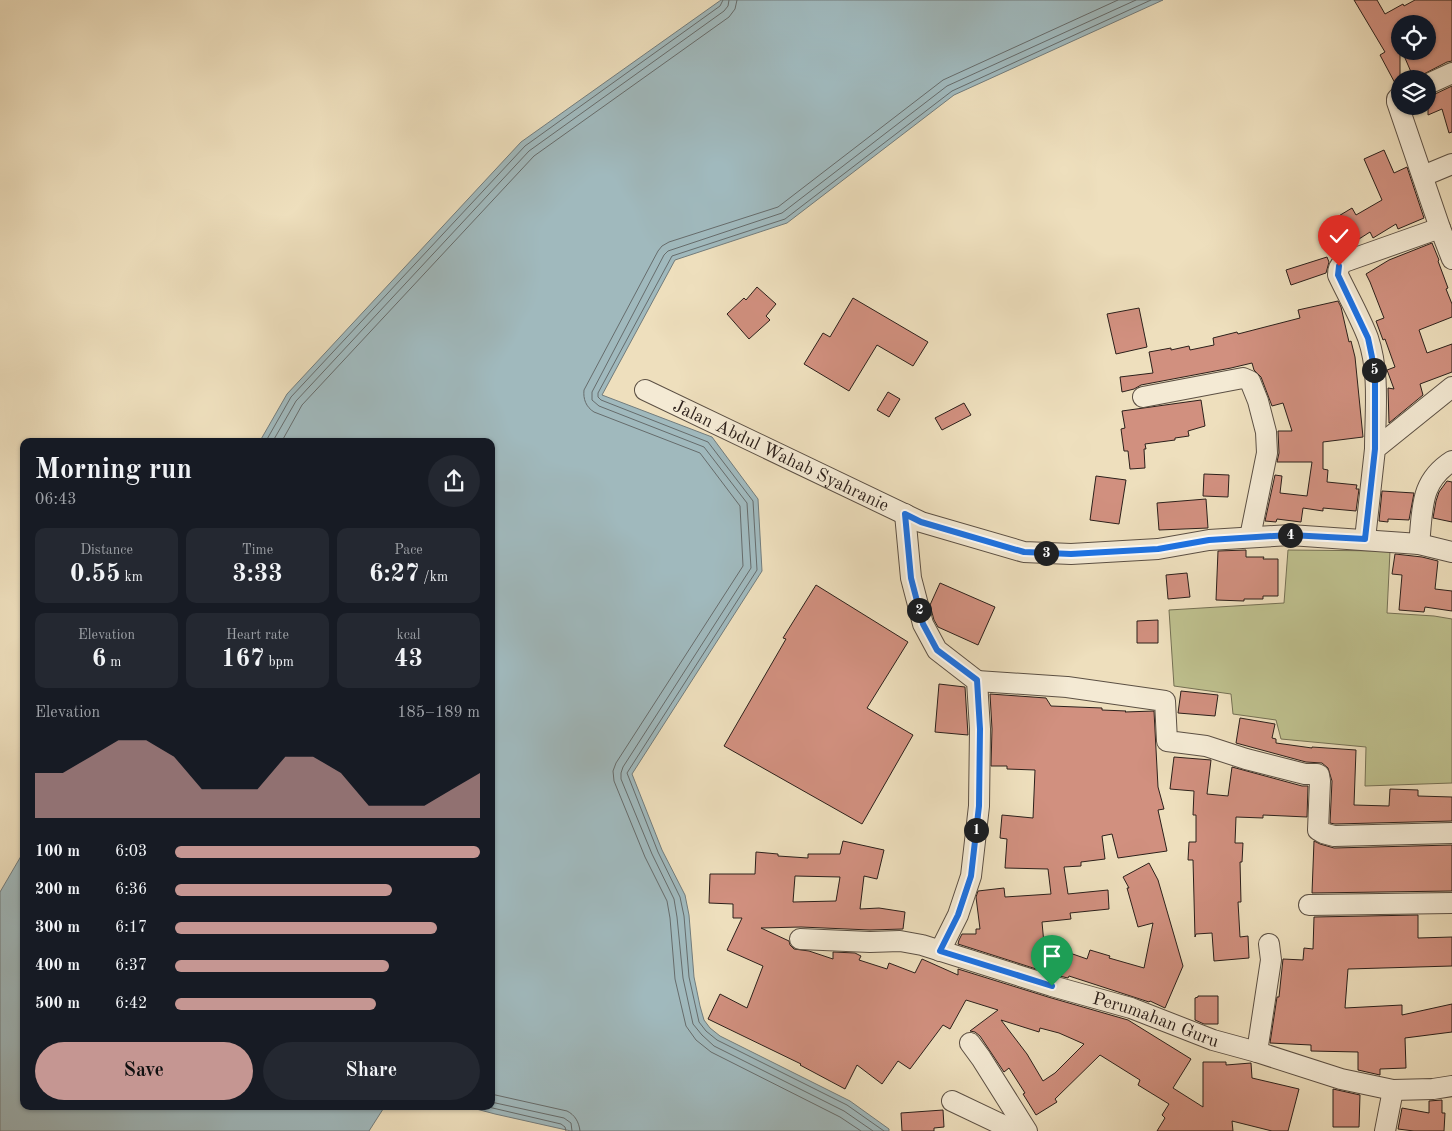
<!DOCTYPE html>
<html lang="en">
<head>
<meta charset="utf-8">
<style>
  :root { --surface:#171b24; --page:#242831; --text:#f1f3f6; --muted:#9ea1a6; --accent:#c59692 }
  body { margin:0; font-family:"Old Standard TT",serif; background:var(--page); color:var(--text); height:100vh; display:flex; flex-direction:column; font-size:19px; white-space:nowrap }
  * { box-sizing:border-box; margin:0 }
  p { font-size:16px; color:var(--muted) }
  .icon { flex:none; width:28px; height:28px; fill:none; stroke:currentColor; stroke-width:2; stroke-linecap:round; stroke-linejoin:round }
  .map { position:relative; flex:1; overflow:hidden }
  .drawer { position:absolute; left:20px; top:438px; width:475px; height:672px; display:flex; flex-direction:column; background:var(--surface); border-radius:10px; box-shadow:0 1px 4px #0004 }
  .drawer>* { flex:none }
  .buttons { position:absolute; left:1391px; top:15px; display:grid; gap:10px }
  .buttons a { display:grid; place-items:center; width:45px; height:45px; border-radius:50%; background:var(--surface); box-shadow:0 1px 4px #0004; font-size:25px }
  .pin { position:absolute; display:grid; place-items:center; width:42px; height:42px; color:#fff; margin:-51px -21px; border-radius:50% 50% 50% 0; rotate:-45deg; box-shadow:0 0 5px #0007 }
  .pin .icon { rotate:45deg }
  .km { position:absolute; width:25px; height:25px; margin:-12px; border-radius:50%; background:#222; color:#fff; font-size:14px; line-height:25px; text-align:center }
  .round { display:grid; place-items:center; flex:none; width:52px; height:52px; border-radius:26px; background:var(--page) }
  .head { display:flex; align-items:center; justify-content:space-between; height:85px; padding:0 15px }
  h1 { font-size:28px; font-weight:600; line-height:38px }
  .stats { display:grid; grid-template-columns:repeat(3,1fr); gap:8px; height:85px; padding:5px 15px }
  .stats div { display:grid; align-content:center; border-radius:10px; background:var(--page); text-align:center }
  .stats b { font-size:25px; font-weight:600 }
  .stats small { font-size:14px; font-weight:400 }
  .stats p { font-size:14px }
  .chart { height:140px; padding:10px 15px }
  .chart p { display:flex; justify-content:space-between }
  .chart svg { width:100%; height:90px; margin-top:5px; fill:var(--accent); opacity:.7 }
  .primary-button { display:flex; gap:10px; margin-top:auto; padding:10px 15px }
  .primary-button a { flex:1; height:58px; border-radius:30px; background:var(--accent); color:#111; font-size:20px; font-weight:600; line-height:58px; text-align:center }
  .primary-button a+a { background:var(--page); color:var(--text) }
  ul { padding:0 15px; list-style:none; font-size:16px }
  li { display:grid; grid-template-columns:80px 60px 1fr; align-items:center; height:38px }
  li i { height:12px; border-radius:6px; background:var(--accent) }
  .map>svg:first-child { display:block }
  .grass { fill:#bec08e; stroke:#757054 }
  .water { fill:#a0b9bd; stroke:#727c7c }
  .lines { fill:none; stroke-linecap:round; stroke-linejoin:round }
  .shore { stroke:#666c6c; stroke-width:1 }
  .building { fill:#d1907f; stroke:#2c201b; fill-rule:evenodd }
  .minor-casing { stroke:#5c5044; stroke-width:22 }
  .minor { stroke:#f4ead4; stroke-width:20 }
  .route-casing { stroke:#fff; stroke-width:10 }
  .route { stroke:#1a73e8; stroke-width:6 }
  .labels { text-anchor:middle; stroke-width:4; stroke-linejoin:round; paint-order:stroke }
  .street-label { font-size:18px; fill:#2c201b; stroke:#f4ead4 }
</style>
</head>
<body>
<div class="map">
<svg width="1452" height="1131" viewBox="0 0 1452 1131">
  <rect width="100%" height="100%" fill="#eedfbd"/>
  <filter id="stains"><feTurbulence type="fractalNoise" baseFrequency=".004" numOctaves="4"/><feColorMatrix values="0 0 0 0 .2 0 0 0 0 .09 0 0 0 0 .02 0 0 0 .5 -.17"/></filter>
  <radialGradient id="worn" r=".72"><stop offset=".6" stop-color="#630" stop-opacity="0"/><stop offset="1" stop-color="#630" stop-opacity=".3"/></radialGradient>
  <path class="grass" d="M1288,550L1390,551L1387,613L1434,616L1452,619V783L1365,786L1366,747L1281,739L1276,720L1233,714L1231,694L1174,686L1169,610L1284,603Z"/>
  <g class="water">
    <path d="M721,0H1163L954,95L787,223L675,260L602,395L712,437L758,499L762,571L632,774L662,850L685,895L689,915L694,977L700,1006L704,1020L710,1028L720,1036L850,1101L889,1129V1131H571L495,1114L465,1106H491V441H260L287,394L521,142Z"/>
    <path d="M24,851V1106H385L369,1131H0V892Z"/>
  </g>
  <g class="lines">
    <g class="shore">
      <path d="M266,441L291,397L525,146L720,6L723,0"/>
      <path d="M273,441L296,401L529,151L724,11L728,6L729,0"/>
      <path d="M282,441L302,405L534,156L729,17L735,9L737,0"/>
      <path d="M491,1094L567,1111C575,1115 579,1122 580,1131"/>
      <path d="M491,1102L564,1118L571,1123L572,1131"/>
      <path d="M484,1106L561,1124L565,1127L566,1131"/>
      <path d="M861,1131L840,1117L711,1052L696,1040L686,1026L675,979L670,918L667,901L645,857L614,781L613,771L616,763L743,566L740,506L700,453L594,412C586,407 583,399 584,390L658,251L662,246L669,242L778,207L943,80L1118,0"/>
      <path d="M873,1131L844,1111L714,1046L702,1035L693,1024L683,978L677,917L674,899L652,854L621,779V773L623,767L751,568L747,503L704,447L599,406L592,400V392L664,255L668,251L782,213L947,86L1136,0"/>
      <path d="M884,1131L847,1105L717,1040L706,1031L699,1022L689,977L684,916L680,897L658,852L627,773L757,570L753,501L708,442L601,400L598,397V393L672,256L785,219L952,91L1151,0"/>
    </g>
  </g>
  <g class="building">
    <path d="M1354,0H1377L1385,14L1403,4L1404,6L1415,0H1452V61L1447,62L1414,79L1402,51H1428V24H1400V84L1396,85L1380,55L1385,52Z"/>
    <path d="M1452,86V132L1449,133L1442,109L1428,115V96L1433,95Z"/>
    <path d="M1384,150L1394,173L1407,167L1424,218L1398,229L1396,224L1373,238L1370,232L1348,246L1332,220L1352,208L1356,215L1382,200L1364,159Z"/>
    <path d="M1432,243L1439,260L1438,261L1448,288L1446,289L1452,304V317L1419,330L1427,353L1452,344V372L1420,384L1423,395L1389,423L1388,388L1394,389L1387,370L1395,367L1385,339L1383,340L1376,321L1384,318L1370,282L1366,274L1389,260Z"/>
    <path d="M1327,257L1329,262L1326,273L1291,285L1286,270Z"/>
    <path d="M757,287L776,304L766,316L770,320L749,339L727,314L744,298L746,300Z"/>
    <path d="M853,298L928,342L913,366L877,345L849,391L804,364L823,333L830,337Z"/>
    <path d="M1338,301L1341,307L1349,342L1351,341L1355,357L1363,437L1323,442V469L1328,470L1327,482L1357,485L1356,489H1359L1356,511L1323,508V511L1303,508L1301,522L1277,519L1276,522L1265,521L1275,475L1282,476L1280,493L1307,496L1312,462H1277L1279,453L1278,431H1292L1283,403L1272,406L1261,377L1254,370L1252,363L1231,368L1141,385L1134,389L1122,392L1120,377L1153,373L1149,352L1171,348V350L1189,346L1190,350L1214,345L1213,338L1237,332L1238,334L1300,318L1298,310Z"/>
    <path d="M1139,308L1147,347L1116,354L1107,314Z"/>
    <path d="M888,392L900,399L889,417L877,410Z"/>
    <path d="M1201,400L1205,426L1188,431L1189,436L1175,438V440L1145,444L1146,449H1144L1145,468L1130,469L1128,451H1124L1121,429L1125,428L1122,411Z"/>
    <path d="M964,403L971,415L942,430L935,418Z"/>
    <path d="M1204,474L1229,475L1228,497L1203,496Z"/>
    <path d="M1096,476L1126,480L1119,524L1090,520Z"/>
    <path d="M1447,481L1452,482V522L1433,518L1436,501L1439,492Z"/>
    <path d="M1382,491L1414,493L1409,520L1388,519V522L1379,521Z"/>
    <path d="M1206,499L1208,528L1159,530L1157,503Z"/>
    <path d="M1246,550V557H1264L1263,559H1278V596H1263V599H1244V601L1216,600L1218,551Z"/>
    <path d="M1395,554L1422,557L1438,561L1435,589L1452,591V611L1425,607L1424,612L1399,610L1402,575L1392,574Z"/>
    <path d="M1187,573L1190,597L1168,599L1166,575Z"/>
    <path d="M940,583L995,607L978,645L938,627L934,620L930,605Z"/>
    <path d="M816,585L908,642L867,708L913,735L862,824L724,746L786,639L783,638Z"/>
    <path d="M1158,620V643H1137V621Z"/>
    <path d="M939,684L965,687L968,735L935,732Z"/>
    <path d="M1181,691L1218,695L1215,716L1178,713Z"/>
    <path d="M990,694L1046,698L1051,706L1102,708V710L1126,711L1125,712L1154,711L1158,787L1164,809L1158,810L1167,851L1118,858L1112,834L1102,836L1105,859L1081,862V866L1064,867L1068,894L1108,890L1109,909L1070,913L1071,919L1042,922L1044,944L1087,959L1090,950L1110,956L1109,958L1144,968L1153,923L1138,927L1127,888H1129L1123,877L1149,863L1158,880L1183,966L1165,1008L1150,1001L1149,1002L1069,976L1068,978L1055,975L958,944L959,940L962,934H976V929H980L976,897L978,891L1004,888L1005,897L1051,894L1048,869L1005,868L1007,839L1000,838L1002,815L1033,818L1035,770L1007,769V766H991L992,729Z"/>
    <path d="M1240,718L1275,724L1272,738L1276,739V743L1312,748V747L1356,750L1354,805L1389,806L1390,789L1418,790V796L1452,797V821L1335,824L1330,823L1332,781L1328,768L1322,763L1306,762L1236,743Z"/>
    <path d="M1174,757L1211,760L1207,794L1228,796L1232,767L1302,786H1308L1307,817L1263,815V818L1236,817L1235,843H1243L1242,862H1240L1241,902H1238L1240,937L1248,936L1249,958L1214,961L1212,933L1196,934L1195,937L1193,860H1188L1189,842H1196V815H1193L1194,791L1170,789Z"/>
    <path d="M843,841L884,850L877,879L864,876L860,909L879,908L905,912L903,929L870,930L801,927L761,928L789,941L790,945L794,949L809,951L833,959V952L855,953L861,956L859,960L887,969L889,963L915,973L922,959L958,975V969L1048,997L1128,1020L1191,1059L1173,1088L1203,1107V1062H1226V1065L1251,1063L1252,1078L1299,1089L1288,1131H1272L1232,1121L1233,1131H1157L1165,1118L1162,1115L1169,1104L1138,1085L1140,1080L1100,1055L1055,1099L1057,1102L1036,1115L1023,1094L1025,1093L1009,1068L1004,1072L980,1036L975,1032L970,1031L998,1010L966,1000L950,1029L943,1025L910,1069L898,1061L882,1084L857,1065L845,1089L800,1065L801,1064L708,1019L720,994L747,1008L763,966L727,950L742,918H733V904L709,903L710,874H755L756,852L778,854V856L808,858V854H840ZM795,876L840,877L836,901L793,902ZM1001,1020L1039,1032L1040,1028L1059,1033L1084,1044L1055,1073L1043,1081L1027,1054Z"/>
    <path d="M1314,841L1320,844L1334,848L1452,845V891L1312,893Z"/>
    <path d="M1418,915V938L1452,937V966L1348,969L1345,1008L1402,1005V1015L1452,1004V1032L1405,1038L1406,1068L1380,1069V1075L1358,1070V1052L1311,1051V1045L1270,1043L1277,997H1279L1283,959L1303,960L1304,948L1313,949L1314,917Z"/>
    <path d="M1198,996H1218V1024H1204L1195,1020V998L1198,997Z"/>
    <path d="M1333,1089L1360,1095L1359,1127H1333Z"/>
    <path d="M1442,1100V1113H1445L1444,1131H1414L1398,1129L1402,1108L1429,1113V1101Z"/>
    <path d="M943,1110L944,1127L934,1128V1131H902L901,1113Z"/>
  </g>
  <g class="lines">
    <defs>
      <g id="minor">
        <path d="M1428,84L1452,73"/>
        <path d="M1400,96L1397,99V102L1440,228L1452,259"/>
        <path d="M1423,176L1452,164"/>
        <path id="s1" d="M645,390L921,522L1024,552L1071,554L1158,549L1209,540L1290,535L1419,544L1452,552"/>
        <path d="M1143,397L1243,378L1250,381L1258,401L1266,432L1267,453L1250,537"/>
        <path d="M1375,449C1375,413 1380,373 1368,338C1360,317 1348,296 1338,275C1338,269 1339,266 1344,262L1440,228"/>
        <path d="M905,514L911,578L923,624L937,650L977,681L980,729L979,806L971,876L958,915L940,951"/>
        <path d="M1365,539L1375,449L1452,387"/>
        <path d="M1419,544C1423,510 1419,482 1452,461"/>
        <path d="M977,681L1067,687L1165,701L1167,741L1206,746L1246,759L1305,774H1317L1319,775L1320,781L1318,830L1323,833L1334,836L1452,833"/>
        <path d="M1309,905L1452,903"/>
        <path id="s2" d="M800,939L870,942L900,941L922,945L1052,986L1131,1008L1213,1040L1257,1052L1341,1079L1393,1090L1433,1089L1452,1086"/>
        <path d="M970,1043L981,1058L1027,1131"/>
        <path d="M1257,1052L1271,960L1269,944"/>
        <path d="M952,1101L1015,1131"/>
        <path d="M1385,1131L1393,1090"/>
      </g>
    </defs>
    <use href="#minor" class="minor-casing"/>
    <use href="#minor" class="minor"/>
  </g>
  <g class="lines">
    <defs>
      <path id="route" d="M1052,986L940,951L958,915L971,876L979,806L980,729L977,680L937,650L923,624L911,578L905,514L921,522L1024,552L1071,554L1158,549L1209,540L1290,535L1365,539L1375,449V381L1372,357L1368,338L1338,275L1339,266"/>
    </defs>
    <use href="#route" class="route-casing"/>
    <use href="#route" class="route"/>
  </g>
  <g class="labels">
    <g class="street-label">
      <text dy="6" stroke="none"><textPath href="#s1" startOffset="151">Jalan Abdul Wahab Syahranie</textPath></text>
      <text dy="6" stroke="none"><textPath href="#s2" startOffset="368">Perumahan Guru</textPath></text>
    </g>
  </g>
  <rect width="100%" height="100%" filter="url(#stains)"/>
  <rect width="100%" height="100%" fill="url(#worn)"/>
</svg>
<div class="buttons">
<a><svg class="icon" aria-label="locate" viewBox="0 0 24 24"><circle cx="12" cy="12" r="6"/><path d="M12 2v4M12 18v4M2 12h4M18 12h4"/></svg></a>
<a><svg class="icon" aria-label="layers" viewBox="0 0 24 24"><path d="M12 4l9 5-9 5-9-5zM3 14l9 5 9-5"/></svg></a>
</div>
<div class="pin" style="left:1052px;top:986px;background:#1e9e55"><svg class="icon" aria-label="arrive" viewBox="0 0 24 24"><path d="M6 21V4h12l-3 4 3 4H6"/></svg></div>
<div class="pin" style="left:1339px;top:266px;background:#d93025"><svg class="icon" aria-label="check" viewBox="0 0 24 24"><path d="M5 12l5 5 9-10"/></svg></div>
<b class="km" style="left:976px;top:830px">1</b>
<b class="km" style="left:919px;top:610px">2</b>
<b class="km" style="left:1046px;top:553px">3</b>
<b class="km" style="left:1290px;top:535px">4</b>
<b class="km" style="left:1374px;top:370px">5</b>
<section class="drawer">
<div class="head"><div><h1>Morning run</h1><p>06:43</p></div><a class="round"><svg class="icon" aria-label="share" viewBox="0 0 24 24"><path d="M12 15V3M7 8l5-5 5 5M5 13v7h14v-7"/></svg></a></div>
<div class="stats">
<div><p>Distance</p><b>0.55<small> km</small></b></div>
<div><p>Time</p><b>3:33</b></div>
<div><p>Pace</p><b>6:27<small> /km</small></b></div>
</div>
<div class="stats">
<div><p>Elevation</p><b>6<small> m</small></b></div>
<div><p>Heart rate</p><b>167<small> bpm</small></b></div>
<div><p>kcal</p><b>43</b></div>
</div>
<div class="chart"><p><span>Elevation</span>185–189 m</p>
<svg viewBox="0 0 160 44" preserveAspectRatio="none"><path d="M0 44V22L10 22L20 14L30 6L40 6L50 14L60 30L70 30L80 30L90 14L100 14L110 22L120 38L130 38L140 38L150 30L160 22V44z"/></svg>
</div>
<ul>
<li><b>100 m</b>6:03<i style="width:100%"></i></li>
<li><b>200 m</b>6:36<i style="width:71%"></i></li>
<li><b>300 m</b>6:17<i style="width:86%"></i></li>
<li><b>400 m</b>6:37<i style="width:70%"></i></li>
<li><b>500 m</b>6:42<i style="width:66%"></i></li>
</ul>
<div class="primary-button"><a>Save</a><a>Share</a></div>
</section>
</div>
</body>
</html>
